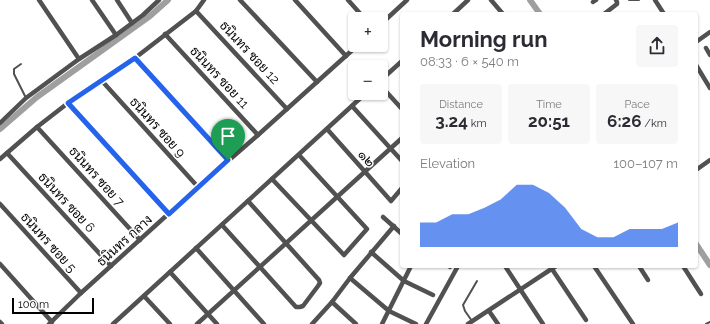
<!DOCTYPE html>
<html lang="en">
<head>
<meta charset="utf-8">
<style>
  :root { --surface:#fff; --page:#f7f7f7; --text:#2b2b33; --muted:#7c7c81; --accent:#2563eb }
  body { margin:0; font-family:Raleway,Sarabun,sans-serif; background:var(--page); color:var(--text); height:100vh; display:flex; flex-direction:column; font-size:15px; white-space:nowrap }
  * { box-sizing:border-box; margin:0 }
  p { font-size:13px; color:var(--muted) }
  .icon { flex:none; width:22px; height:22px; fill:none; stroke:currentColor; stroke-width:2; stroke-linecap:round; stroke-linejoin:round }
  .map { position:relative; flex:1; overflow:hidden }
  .panel { position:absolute; left:400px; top:12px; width:298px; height:256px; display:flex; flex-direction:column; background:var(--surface); border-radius:4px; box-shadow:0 1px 3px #0004 }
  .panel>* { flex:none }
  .fabs { position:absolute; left:348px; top:12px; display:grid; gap:8px }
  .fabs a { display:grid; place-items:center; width:40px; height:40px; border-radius:4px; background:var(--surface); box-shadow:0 1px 3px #0004; font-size:20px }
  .scale { position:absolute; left:12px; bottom:10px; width:82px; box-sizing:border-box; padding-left:4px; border:2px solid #000; border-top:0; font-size:11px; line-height:14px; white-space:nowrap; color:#000; -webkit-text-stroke:3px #fff; paint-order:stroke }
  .pin { position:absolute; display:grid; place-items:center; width:34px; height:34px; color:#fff; margin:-41px -17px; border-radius:50% 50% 50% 0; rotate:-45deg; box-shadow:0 0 4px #0007 }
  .pin .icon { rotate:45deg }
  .round { display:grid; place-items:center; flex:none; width:42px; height:42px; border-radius:4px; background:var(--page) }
  .headline { display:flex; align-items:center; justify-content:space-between; height:68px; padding:0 20px }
  h1 { font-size:22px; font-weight:700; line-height:30px }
  .stats { display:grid; grid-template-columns:repeat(3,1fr); gap:6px; height:68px; padding:4px 20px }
  .stats div { display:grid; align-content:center; border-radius:4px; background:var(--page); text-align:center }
  .stats b { font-size:17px; font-weight:700 }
  .stats small { font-size:11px; font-weight:400 }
  .stats p { font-size:11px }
  .chart { height:112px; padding:8px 20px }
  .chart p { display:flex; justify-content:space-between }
  .chart svg { width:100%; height:72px; margin-top:4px; fill:var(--accent); opacity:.7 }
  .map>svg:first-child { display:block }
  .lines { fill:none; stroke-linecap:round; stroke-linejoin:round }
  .canal { stroke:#9f9f9f; stroke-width:6 }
  .service { stroke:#515151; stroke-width:2 }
  .minor { stroke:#515151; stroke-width:4.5 }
  .route-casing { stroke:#fff; stroke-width:8 }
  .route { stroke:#2563eb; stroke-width:5 }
  .labels { text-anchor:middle; stroke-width:3; stroke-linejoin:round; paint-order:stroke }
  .street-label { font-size:13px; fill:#000; stroke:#fff }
</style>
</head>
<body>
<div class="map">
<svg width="710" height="324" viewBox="0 0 710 324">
  <rect width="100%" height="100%" fill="#fff"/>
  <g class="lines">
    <g class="canal">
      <path d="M530,0L540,14"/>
      <path d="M0,129L37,97L150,16L168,0"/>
      <path d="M696,244L710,265"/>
    </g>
    <g class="service">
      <path d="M629,0H639"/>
      <path d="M21,64L14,69V74L26,98"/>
      <path d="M472,321L465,311L463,305L477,281"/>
      <path d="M706,324L710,322"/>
    </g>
    <g class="minor">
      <path d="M39,0L79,59"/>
      <path d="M92,0L116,35"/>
      <path d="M117,0L132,23"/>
      <path d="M240,0L317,82"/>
      <path d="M295,0L346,56"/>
      <path d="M348,0L365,19"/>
      <path d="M491,0L503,14"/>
      <path d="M655,0L664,14"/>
      <path d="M593,2L596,0"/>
      <path d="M196,11L287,109"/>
      <path d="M453,14L468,0"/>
      <path d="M604,14L617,4V2L616,0"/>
      <path d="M381,24L407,0"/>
      <path d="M165,34L258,135"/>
      <path d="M696,42L710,32"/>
      <path d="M706,48L710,55"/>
      <path d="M135,58L228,160"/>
      <path d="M696,65L710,88"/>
      <path d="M381,80L402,61"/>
      <path d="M102,81L198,187"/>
      <path d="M381,86L402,109"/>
      <path d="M68,103L169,214"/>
      <path d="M352,106L402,161"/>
      <path d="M0,123L26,98L79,59L116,35L143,15L159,0"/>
      <path d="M37,127L140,240"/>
      <path d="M327,129L391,201L402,188"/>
      <path d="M7,153L111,266"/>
      <path d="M0,159L37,127L68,103L135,58L196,11L204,0"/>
      <path d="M696,170L710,160"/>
      <path d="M272,179L344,255L367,229L299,155"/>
      <path d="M0,204L81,293"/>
      <path d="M383,217L402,234"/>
      <path d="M222,225L296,307H300L303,306L318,286L320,283L319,280L248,201"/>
      <path d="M196,248L264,324"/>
      <path d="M371,252L404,281L433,295"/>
      <path d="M0,264L52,322"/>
      <path d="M449,266L450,267"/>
      <path d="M505,266L543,324"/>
      <path d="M550,266L586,320"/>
      <path d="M594,266L633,324"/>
      <path d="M639,266L648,280"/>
      <path d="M683,266L701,294"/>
      <path d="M170,272L217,324"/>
      <path d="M350,278L389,311L416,324"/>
      <path d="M144,296L170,324"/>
      <path d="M332,302L356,324"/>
      <path d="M489,311L498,324"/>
      <path d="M0,322L2,324"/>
      <path d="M49,324L81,293L198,187L258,135L358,45"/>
      <path d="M113,324L366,93"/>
      <path d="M197,324L402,138"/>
      <path d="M312,324L332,302L350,278L394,226"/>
      <path d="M382,324L411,266"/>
      <path d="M426,324L458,266"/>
      <path d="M468,324L556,266"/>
    </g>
  </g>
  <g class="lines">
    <defs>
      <path id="route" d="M135,58L228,160L169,214L68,103Z"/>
    </defs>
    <use href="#route" class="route-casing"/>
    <use href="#route" class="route"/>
  </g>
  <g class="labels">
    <g class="street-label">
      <text transform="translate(250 52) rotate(47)" y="5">ธนินทร ซอย 12</text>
      <text transform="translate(220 77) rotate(47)" y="5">ธนินทร ซอย 11</text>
      <text transform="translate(158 127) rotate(48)" y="5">ธนินทร ซอย 9</text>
      <text transform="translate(367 158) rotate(48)" y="5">๑๒</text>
      <text transform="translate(97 176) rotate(48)" y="5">ธนินทร ซอย 7</text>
      <text transform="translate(67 202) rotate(47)" y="5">ธนินทร ซอย 6</text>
      <text transform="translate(124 240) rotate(-42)" y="5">ธนินทร กลาง</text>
      <text transform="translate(49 242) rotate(48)" y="5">ธนินทร ซอย 5</text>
    </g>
  </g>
</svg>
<div class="fabs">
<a>+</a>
<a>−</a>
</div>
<div class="scale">100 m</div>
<div class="pin" style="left:228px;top:160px;background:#1e9e55"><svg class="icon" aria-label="arrive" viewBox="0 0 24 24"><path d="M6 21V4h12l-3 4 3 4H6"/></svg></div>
<section class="panel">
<div class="headline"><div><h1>Morning run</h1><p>08:33 · 6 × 540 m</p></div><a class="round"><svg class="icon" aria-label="share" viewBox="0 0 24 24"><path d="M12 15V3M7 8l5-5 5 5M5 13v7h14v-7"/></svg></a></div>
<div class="stats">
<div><p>Distance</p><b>3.24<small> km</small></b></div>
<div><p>Time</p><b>20:51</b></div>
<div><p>Pace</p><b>6:26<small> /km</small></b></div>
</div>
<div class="chart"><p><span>Elevation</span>100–107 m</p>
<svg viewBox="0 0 160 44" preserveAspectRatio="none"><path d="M0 44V29L10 29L20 24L30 24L40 20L50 15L60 6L70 6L80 11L90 20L100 33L110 38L120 38L130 33L140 33L150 33L160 29V44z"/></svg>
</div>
</section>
</div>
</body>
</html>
